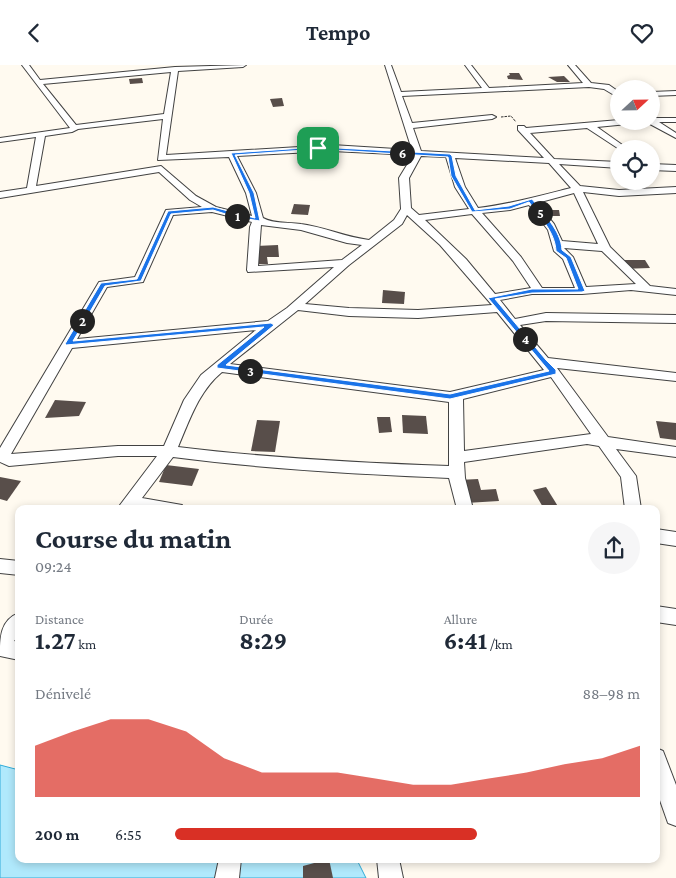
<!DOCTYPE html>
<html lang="fr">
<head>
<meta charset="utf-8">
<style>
  :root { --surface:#fff; --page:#f6f6f7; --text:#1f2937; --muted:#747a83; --accent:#d93025 }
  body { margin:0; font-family:"Crimson Pro",serif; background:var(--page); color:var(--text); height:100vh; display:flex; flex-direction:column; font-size:19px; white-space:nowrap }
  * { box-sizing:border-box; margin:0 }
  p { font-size:16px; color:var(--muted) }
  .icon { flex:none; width:28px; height:28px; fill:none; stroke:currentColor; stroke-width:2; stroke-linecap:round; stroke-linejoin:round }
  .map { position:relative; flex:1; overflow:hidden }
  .panel { position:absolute; left:15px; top:440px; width:645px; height:358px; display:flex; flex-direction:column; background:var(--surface); border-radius:10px; box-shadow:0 2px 8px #0003 }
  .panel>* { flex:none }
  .needle { width:32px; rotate:68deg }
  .buttons { position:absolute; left:610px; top:15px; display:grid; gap:10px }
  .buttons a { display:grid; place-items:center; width:50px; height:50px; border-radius:50%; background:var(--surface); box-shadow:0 2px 8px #0003; font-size:25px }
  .pin { position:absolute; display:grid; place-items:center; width:42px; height:42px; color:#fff; margin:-21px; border-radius:10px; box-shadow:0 2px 8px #0006 }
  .km { position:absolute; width:25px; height:25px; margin:-12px; border-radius:50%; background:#222; color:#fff; font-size:14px; line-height:25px; text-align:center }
  .round { display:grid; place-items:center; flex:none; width:52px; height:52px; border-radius:26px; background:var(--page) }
  .summary { display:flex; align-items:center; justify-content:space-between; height:85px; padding:0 20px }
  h1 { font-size:28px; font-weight:700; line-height:38px }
  .figures { display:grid; grid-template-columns:repeat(3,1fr); gap:8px; height:85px; padding:5px 20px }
  .figures div { display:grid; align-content:center }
  .figures b { font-size:25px; font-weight:700 }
  .figures small { font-size:14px; font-weight:400 }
  .figures p { font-size:14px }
  .chart { height:140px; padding:10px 20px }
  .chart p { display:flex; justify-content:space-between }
  .chart svg { width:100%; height:90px; margin-top:5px; fill:var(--accent); opacity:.7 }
  ul { padding:0 20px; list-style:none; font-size:16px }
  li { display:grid; grid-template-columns:80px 60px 1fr; align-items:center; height:38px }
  li i { height:12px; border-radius:6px; background:var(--accent) }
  header { display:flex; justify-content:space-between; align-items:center; height:65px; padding:0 20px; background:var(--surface); font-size:22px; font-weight:700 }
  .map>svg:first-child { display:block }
  .water { fill:#b0e9fc; stroke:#30acd9 }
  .building { fill:#584e4a }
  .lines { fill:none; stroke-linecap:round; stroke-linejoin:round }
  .street-casing { stroke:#424242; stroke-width:2 }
  .path { stroke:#313131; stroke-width:1; stroke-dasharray:2.5 1; stroke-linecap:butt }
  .street { fill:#fff; fill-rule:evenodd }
  .route { fill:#1a73e8; stroke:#fff; fill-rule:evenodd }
</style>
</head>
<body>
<header><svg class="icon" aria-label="back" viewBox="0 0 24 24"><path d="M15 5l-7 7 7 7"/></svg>Tempo<svg class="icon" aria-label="heart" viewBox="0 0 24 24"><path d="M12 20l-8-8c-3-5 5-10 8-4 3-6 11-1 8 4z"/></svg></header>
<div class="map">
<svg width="676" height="813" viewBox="0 0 676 813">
  <rect width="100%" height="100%" fill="#fffaf0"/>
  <path class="water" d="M0,700L19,705V794H352L357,795L366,813H0Z"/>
  <g class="building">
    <path d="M509,8H519L523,15L508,14L507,11L510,10Z"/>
    <path d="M564,11L570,17H557L548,12Z"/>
    <path d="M142,13L143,18L130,19L129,14Z"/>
    <path d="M282,33L284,41L273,42L270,34Z"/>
    <path d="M294,139L310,140L308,150L291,149Z"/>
    <path d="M545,145H559L560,151H547Z"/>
    <path d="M278,180L279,192H267L268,199H256V181Z"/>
    <path d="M615,195H645L650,203L620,204Z"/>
    <path d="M383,225L405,227L404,239L382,238Z"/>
    <path d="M55,335L86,337L79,351L45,353Z"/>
    <path d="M402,350L426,351L428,369L403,368Z"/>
    <path d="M377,352H390L392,367L379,368Z"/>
    <path d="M257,355L280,356L275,387L251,386Z"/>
    <path d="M656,356L676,358V375L660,373Z"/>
    <path d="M166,400L199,404L192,421L159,417Z"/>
    <path d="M0,412L21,416L7,436L0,434Z"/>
    <path d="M478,414L481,425L496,424L499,436L466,438L459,415Z"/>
    <path d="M546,422L559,443L544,444L533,425Z"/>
    <path d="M329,794L333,813H303V801Z"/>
  </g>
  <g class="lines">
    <defs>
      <g id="street">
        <path d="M22,0H29L40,15L175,2L246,0L243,2L178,6L166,90L332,80L412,85L385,0H391L401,27L482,23L465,0H471L489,23L583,18L568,0H575L591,18L609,20L619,27V33L604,24L589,22L402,31L412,58L492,50L496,52L492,54L413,63L421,86L544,93L518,65V61H524L526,63L619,55L642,56L638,58L597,62L628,84H619L587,63L530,68L554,94L619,97V103L559,99L580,121L619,125L676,122V128L619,131L583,127L610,182L650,221L676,224V230L631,225L582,229H532L500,235L515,254L546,248L676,250V258L546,256L520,260L548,293L676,308V316L557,303L608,372L676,382V392L616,384L636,411L641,444H625L621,412L599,381L587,379L464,397L465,413L473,444H457L449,413C357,409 265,404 173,392L142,433L182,440L184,444H117L157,391H118L9,401L0,397V383L99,217L135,212L166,145L202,142L190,135L159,107L0,133V127L27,123L36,72L0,77V73L70,63ZM171,7L164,49L76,60L43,19ZM163,54L158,95L229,92L246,128L252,151L216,142L196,131L161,101L36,121L45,71L72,67L78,64ZM332,86L413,90L399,113L401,144L394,155L369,175C345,172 324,162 301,159C288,157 274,159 263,153L256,128L237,91ZM421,91L446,92L455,122L469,144L419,150L411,143L409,113ZM455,93L549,98L571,123C539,131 511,139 478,143L465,122ZM574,128L598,179L562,176L554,159L537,138ZM529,140L548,165L554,186L563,194L575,223H542L521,192L482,148L510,145ZM212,147L252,157L250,162L247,205L248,207L334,202L287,243L268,256L77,274L107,222L143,217L173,150ZM472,149L513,196L531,223L495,229L466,194L425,155ZM407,150L440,180L492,240L418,245L349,243L305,239L349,200L402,159ZM261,160L301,165L347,178L362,180L342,195L258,201ZM564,183L602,186L636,219L586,222L573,192ZM298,245L349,251L418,253L497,247L544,305L450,327L230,299ZM256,265L201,310L184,335L164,381H118L11,389L72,283ZM222,307L449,337V401C359,398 268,393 178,382C190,354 199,326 222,307ZM551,312L591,369L464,386L463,334Z"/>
        <path d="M676,26V30L651,31V27Z"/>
        <path d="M651,53H676V57H659L676,68V73L648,58L647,56H651Z"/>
        <path d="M651,99L676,100V106L651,105Z"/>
        <path d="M656,464L676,467V481L656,478Z"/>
        <path d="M0,494L19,496V510L0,508Z"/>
        <path d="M656,541L676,544V560L656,557Z"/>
        <path d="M19,548V570L14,576L19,577V595L0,591C0,573 0,555 19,548Z"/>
        <path d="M656,683L663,686L676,720V761L668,758L656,724Z"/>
        <path d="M219,794H241L239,813H215Z"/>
        <path d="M377,794H399L403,813H379Z"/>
      </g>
    </defs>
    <use href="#street" class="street-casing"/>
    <path class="path" d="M501,52L511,51L516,57"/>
    <use href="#street" class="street"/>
  </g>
  <path class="route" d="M318,82L450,89L452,91L456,111L475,145L509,141L532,134C543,149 561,165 562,185L571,192L585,226L582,227L532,228L495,234L546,295L556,305V309L450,334L217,303V300L264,262L66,280L65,279L101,218L137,214L168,146L213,142L255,153L249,128L231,88ZM318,84L448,92L451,111L472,147L510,144L529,137C540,152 555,167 556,186L566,193L578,224H532L488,233L549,306L450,329L226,300L273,261L274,260L271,258L73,276L105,221L141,216L171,149L213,145L235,152L260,156L254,128L235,90Z"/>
</svg>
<div class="buttons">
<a><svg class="needle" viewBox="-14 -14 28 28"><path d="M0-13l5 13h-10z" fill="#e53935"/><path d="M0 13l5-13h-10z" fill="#747a83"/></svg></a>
<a><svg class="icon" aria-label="locate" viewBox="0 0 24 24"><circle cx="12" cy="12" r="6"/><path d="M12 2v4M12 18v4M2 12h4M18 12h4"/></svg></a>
</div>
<div class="pin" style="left:318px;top:83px;background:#1e9e55"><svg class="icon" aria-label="arrive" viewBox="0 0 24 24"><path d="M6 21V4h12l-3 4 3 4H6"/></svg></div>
<b class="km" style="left:237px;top:151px">1</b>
<b class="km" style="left:82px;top:256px">2</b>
<b class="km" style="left:250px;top:306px">3</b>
<b class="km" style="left:525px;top:274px">4</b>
<b class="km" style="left:540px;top:148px">5</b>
<b class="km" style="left:402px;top:88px">6</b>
<section class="panel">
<div class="summary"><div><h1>Course du matin</h1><p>09:24</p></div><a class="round"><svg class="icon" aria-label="share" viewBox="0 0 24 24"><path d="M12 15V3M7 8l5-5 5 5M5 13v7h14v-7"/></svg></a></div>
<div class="figures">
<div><p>Distance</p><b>1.27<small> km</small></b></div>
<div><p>Durée</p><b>8:29</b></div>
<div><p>Allure</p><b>6:41<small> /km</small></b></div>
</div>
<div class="chart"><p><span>Dénivelé</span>88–98 m</p>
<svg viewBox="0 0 160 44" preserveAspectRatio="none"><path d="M0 44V19L10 12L20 6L30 6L40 12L50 25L60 32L70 32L80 32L90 35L100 38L110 38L120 35L130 32L140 28L150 25L160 19V44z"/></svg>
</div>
<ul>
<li><b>200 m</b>6:55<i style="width:65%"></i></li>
</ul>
</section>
</div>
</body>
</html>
